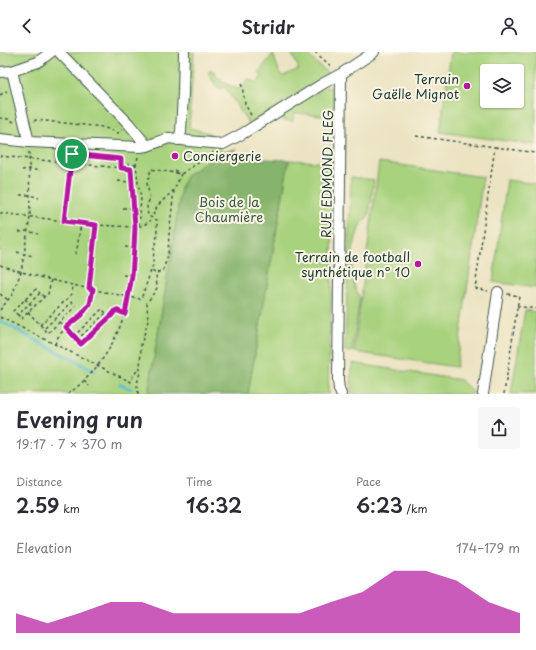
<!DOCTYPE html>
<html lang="en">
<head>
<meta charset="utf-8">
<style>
  :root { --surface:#fff; --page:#f7f7f7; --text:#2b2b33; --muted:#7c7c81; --accent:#b5179e }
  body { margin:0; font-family:"Playpen Sans",sans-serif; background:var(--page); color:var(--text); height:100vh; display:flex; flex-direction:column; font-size:15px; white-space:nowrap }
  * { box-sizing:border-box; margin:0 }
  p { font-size:13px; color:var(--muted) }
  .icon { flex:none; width:22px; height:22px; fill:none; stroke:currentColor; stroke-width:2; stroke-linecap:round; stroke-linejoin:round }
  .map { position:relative; height:342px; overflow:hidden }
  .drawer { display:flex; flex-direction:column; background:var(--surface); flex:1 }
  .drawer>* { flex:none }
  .tools { position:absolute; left:480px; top:12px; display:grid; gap:8px }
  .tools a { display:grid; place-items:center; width:44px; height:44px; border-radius:4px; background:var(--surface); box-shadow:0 1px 3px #0004; font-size:20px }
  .pin { position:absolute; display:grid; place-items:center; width:34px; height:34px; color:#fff; margin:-17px; border:2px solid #fff; border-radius:50%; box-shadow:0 1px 4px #0007 }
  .round { display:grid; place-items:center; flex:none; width:42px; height:42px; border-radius:4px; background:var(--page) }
  .headline { display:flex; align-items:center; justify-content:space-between; height:68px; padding:0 16px }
  h1 { font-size:22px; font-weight:600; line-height:30px }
  .figures { display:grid; grid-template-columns:repeat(3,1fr); gap:6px; height:68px; padding:4px 16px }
  .figures div { display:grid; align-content:center }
  .figures b { font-size:20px; font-weight:600 }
  .figures small { font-size:11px; font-weight:400 }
  .figures p { font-size:11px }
  .chart { height:112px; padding:8px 16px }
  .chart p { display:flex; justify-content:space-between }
  .chart svg { width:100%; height:72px; margin-top:4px; fill:var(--accent); opacity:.7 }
  header { display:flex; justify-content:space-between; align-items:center; height:52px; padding:0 16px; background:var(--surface); font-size:18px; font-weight:600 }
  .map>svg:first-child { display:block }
  .green { fill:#a8d27d; stroke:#648858; fill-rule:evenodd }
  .forest { fill:#86b46c; stroke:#527850 }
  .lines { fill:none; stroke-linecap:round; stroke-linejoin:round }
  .stream { stroke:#50b7ce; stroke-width:3 }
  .minor-casing { stroke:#3e5649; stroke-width:12 }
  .path { stroke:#3e5649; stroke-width:1.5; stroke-dasharray:3 3; stroke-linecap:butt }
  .minor { stroke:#fff; stroke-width:10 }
  .route-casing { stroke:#fff; stroke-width:8 }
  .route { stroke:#b5179e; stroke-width:5 }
  .poi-dot { fill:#b5179e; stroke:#fcf5e5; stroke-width:1.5 }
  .labels { text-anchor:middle; stroke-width:4; stroke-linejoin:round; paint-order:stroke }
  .poi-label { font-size:13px; fill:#1f3d34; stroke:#fcf5e5; text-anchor:end }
  .street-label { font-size:13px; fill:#1f3d34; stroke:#fcf5e5 }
  .park-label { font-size:13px; fill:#3a5b43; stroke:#fcf5e5 }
</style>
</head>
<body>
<header><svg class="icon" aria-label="back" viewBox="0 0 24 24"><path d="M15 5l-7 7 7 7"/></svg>Stridr<svg class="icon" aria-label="person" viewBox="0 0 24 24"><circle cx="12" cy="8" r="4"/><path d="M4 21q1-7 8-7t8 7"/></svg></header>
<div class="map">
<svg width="536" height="342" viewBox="0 0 536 342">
  <rect width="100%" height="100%" fill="#fcf5e5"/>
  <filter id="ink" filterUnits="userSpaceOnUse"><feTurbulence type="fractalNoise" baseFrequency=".025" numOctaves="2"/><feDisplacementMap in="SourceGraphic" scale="8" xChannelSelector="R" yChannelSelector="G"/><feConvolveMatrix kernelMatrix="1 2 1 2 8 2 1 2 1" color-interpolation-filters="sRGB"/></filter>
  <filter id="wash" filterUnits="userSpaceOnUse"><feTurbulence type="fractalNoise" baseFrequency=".012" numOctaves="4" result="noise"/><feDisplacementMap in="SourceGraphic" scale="16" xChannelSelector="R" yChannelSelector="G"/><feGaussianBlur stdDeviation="0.9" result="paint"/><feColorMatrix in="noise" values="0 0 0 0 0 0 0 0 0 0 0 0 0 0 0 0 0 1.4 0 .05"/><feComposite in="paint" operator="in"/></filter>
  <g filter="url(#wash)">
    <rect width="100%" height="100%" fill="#ebe3c1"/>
    <g class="green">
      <path d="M0,0H194L189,76L209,81L218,92L222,100L187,123L181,135L173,191L148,342H0Z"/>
      <path d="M291,0H304L329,22L249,72L225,35L218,37L209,23V19H214V22C222,30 229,34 239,37L248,27L257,31L262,24L259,20L273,2L280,22L283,24L299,17Z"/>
      <path d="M451,0H536V93L440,80ZM487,19H517V49H487Z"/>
      <path d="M325,35L332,36L335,41V64L294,61L293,69L283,68L280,63Z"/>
      <path d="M289,108L333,111L332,217L328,338L330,342H248Z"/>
      <path d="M379,110L483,125L456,315L354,300Z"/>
      <path d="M351,125L374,128L369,163L361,172L356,185L353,199L352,215L353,228L355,236L360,245L352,300L345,299Z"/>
      <path d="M507,128L536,132V236L493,230Z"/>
      <path d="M525,258L536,260V342H511Z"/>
      <path d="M352,311L461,328L475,342H353L351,341Z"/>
    </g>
    <path class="forest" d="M236,97V106L289,108L248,342H148L173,191L181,135L187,123L222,100Z"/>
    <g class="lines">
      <g class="stream">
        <path d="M0,269L94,319"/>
        <path d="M120,332L131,337"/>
      </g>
    </g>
  </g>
  <g filter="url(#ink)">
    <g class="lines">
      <defs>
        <g id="minor">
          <path d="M59,0L129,72L147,94"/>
          <path d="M12,19L29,90"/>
          <path d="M0,20L12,19L38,10L51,0"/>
          <path d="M0,87L29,90L140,95L147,94L169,86L189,89L223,92L242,82L324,31L341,22L374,0"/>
          <path d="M178,88L181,80L183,41L184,0"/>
          <path d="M341,342L339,337L338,329L341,22"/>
          <path d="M483,342L498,240"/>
        </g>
      </defs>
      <use href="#minor" class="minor-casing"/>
      <g class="path">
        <path d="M315,0L333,16"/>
        <path d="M241,32L242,34L245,52L252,65"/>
        <path d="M0,43L7,39"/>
        <path d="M0,66L8,67L14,70"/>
        <path d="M34,69L36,68L103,75L118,81L122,78"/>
        <path d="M416,84L495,95L475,236L488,239"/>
        <path d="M495,95L536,101"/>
        <path d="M77,103L121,107L122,112"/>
        <path d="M0,104L121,116"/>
        <path d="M138,105L136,113L138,131L141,145L139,175"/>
        <path d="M136,113L122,112L121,116L131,117L135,175C141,174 147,172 151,168"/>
        <path d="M22,118L30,117L40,119"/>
        <path d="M176,121V117"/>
        <path d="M118,129L132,130"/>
        <path d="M20,143H30L39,146"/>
        <path d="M123,156H133"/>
        <path d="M0,161L96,173L135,175L132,224L129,245C85,236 42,227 0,213"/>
        <path d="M153,163L158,153L174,138L181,122"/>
        <path d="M64,169L71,111L72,102H71"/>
        <path d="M19,180L28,179L38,182"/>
        <path d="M125,195L134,196"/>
        <path d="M17,200L33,204"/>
        <path d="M75,202L77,197L81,171"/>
        <path d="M157,221L163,218L168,203L169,183L174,138"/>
        <path d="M123,223L132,224"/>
        <path d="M89,236L96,173"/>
        <path d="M0,242L8,248"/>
        <path d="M44,245L40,241L18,263L21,267L44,245L48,242L51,228"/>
        <path d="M25,247L33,255"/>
        <path d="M517,254L536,257"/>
        <path d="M0,258L12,243L21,220L30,165L29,100"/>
        <path d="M28,260L48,281L76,254L72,250L44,277"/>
        <path d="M18,263L13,259L36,237L40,241"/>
        <path d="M0,265L131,330L133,324L140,315"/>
        <path d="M110,265L102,257L74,284L81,292L112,263L116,258L125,262"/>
        <path d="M59,270L66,275L74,284"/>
        <path d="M40,273L72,242L73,233"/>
        <path d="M77,288L106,261"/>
        <path d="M55,292L58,285L66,275L81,263L90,252L93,237"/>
        <path d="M84,329L89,334"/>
        <path d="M68,342C101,318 120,285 129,245L141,247L146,233L153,213L154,196L157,184V168L148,164L147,154L150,146L147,132L151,117L181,122L212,102L213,100"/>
        <path d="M138,342L137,332L140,320L141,293L148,269L147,251L157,236L156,222L151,218"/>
        <path d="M504,342L519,244L507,242"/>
      </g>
      <use href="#minor" class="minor"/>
    </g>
  </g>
  <g class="lines" filter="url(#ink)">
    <defs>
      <path id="route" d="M72,102L121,107V116L131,117L135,175L134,196L132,224L125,262L116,258L112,263L81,292L66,275L81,263L90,252L93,237L89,236L96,173L64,169Z"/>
    </defs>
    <use href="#route" class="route-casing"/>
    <use href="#route" class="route"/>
  </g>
  <g class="poi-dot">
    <circle cx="467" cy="34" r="4"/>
    <circle cx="175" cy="104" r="4"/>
    <circle cx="418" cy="212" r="4"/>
  </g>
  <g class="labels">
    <g class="poi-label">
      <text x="459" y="32">Terrain<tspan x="459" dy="15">Gaëlle Mignot</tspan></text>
      <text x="183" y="109" text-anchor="start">Conciergerie</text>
      <text x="410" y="210">Terrain de football<tspan x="410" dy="15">synthétique n° 10</tspan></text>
    </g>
    <g class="street-label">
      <text transform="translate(327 122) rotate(-89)" y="5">RUE EDMOND FLEG</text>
    </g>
    <g class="park-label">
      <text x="229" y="155">Bois de la<tspan x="229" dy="15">Chaumière</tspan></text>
    </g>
  </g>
</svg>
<div class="tools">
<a><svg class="icon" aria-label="layers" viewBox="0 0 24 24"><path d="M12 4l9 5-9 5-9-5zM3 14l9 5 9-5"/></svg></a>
</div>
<div class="pin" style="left:72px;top:102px;background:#1e9e55"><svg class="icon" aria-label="arrive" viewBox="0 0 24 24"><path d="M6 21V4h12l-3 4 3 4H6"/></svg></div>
</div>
<section class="drawer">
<div class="headline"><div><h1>Evening run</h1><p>19:17 · 7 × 370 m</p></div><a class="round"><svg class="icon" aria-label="share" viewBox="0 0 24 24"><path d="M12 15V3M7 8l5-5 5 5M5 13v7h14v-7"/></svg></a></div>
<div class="figures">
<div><p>Distance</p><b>2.59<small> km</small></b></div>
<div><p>Time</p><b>16:32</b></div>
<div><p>Pace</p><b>6:23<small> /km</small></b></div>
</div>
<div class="chart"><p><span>Elevation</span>174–179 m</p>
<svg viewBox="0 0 160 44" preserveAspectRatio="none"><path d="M0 44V32L10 38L20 32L30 25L40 25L50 32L60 32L70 32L80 32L90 32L100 25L110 19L120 6L130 6L140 12L150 25L160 32V44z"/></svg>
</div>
</section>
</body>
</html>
